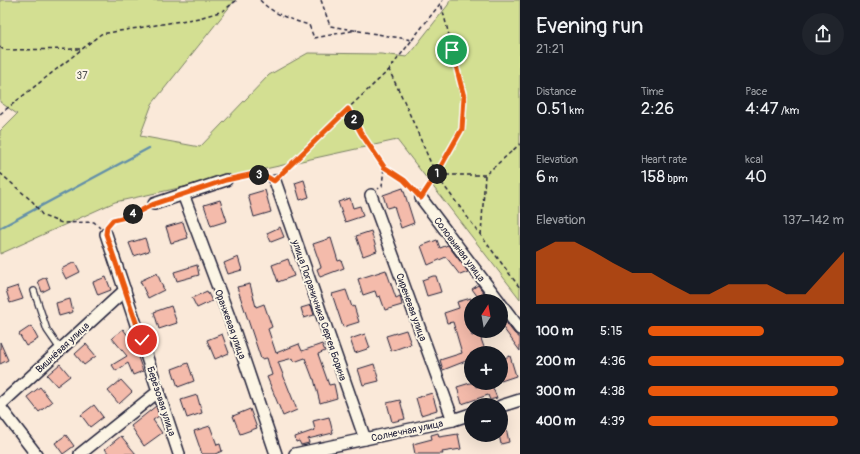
<!DOCTYPE html>
<html lang="en">
<head>
<meta charset="utf-8">
<style>
  :root { --surface:#171b24; --page:#20242c; --text:#f1f3f6; --muted:#9ea1a6; --accent:#ea580c }
  body { margin:0; font-family:Pangolin,sans-serif; background:var(--page); color:var(--text); height:100vh; display:flex; flex-direction:column; font-size:15px; white-space:nowrap }
  * { box-sizing:border-box; margin:0 }
  p { font-size:13px; color:var(--muted) }
  .icon { flex:none; width:22px; height:22px; fill:none; stroke:currentColor; stroke-width:2; stroke-linecap:round; stroke-linejoin:round }
  .map { position:relative; flex:1; overflow:hidden }
  .sheet { display:flex; flex-direction:column; background:var(--surface); width:340px }
  .sheet>* { flex:none }
  .needle { width:26px; rotate:11deg }
  .fabs { position:absolute; left:464px; top:294px; display:grid; gap:8px }
  .fabs a { display:grid; place-items:center; width:44px; height:44px; border-radius:50%; background:var(--surface); box-shadow:0 4px 16px #0002; font-size:20px }
  .pin { position:absolute; display:grid; place-items:center; width:34px; height:34px; color:#fff; margin:-17px; border:2px solid #fff; border-radius:50%; box-shadow:0 1px 4px #0007 }
  .km { position:absolute; width:20px; height:20px; margin:-10px; border-radius:50%; background:#222; color:#fff; font-size:11px; line-height:20px; text-align:center }
  .round { display:grid; place-items:center; flex:none; width:42px; height:42px; border-radius:21px; background:var(--page) }
  .overview { display:flex; align-items:center; justify-content:space-between; height:68px; padding:0 16px }
  h1 { font-size:22px; font-weight:600; line-height:30px }
  .stats { display:grid; grid-template-columns:repeat(3,1fr); gap:6px; height:68px; padding:4px 16px }
  .stats div { display:grid; align-content:center }
  .stats b { font-size:17px; font-weight:600 }
  .stats small { font-size:11px; font-weight:400 }
  .stats p { font-size:11px }
  .chart { height:112px; padding:8px 16px }
  .chart p { display:flex; justify-content:space-between }
  .chart svg { width:100%; height:72px; margin-top:4px; fill:var(--accent); opacity:.7 }
  ul { padding:0 16px; list-style:none; font-size:13px }
  li { display:grid; grid-template-columns:64px 48px 1fr; align-items:center; height:30px }
  li i { height:10px; border-radius:5px; background:var(--accent) }
  main { display:flex; flex:1; min-height:0 }
  .map>svg:first-child { display:block }
  .green { fill:#d3df92; stroke:#7a8066 }
  .lines { fill:none; stroke-linecap:round; stroke-linejoin:round }
  .stream { stroke:#6490a9; stroke-width:2.5 }
  .building { fill:#f4bbab; stroke:#22223b }
  .service-casing { stroke:#22223b; stroke-width:8 }
  .minor-casing { stroke:#22223b; stroke-width:14 }
  .path { stroke:#22223b; stroke-width:1.5; stroke-dasharray:4 3; stroke-linecap:butt }
  .service { stroke:#fcf5e5; stroke-width:5.5 }
  .minor { stroke:#fcf5e5; stroke-width:11 }
  .route-casing { stroke:#fff; stroke-width:8 }
  .route { stroke:#ea580c; stroke-width:5 }
  .labels { text-anchor:middle; stroke-width:4; stroke-linejoin:round; paint-order:stroke }
  .park-label { font-size:10px; fill:#4e5151; stroke:#fcf5e5 }
  .street-label { font-size:10px; fill:#22223b; stroke:#fcf5e5 }
</style>
</head>
<body>
<main>
<div class="map">
<svg width="520" height="454" viewBox="0 0 520 454">
  <rect width="100%" height="100%" fill="#fae9d9"/>
  <filter id="ink" filterUnits="userSpaceOnUse"><feTurbulence type="fractalNoise" baseFrequency=".025" numOctaves="2"/><feDisplacementMap in="SourceGraphic" scale="8" xChannelSelector="R" yChannelSelector="G"/><feConvolveMatrix kernelMatrix="1 2 1 2 8 2 1 2 1" color-interpolation-filters="sRGB"/></filter>
  <g filter="url(#ink)">
    <path class="green" d="M0,0H235L152,104L140,136L200,147L269,75L308,53L381,54L407,57L448,5L450,0H520V299L397,140L115,202L0,254V131L17,114L0,102Z"/>
    <g class="lines">
      <path class="stream" d="M0,228L149,148"/>
    </g>
    <g class="building">
      <path d="M304,180L309,197L300,200L295,183Z"/>
      <path d="M403,188L414,223L401,228L394,206L387,208L383,195Z"/>
      <path d="M265,190L271,212L254,217L248,195Z"/>
      <path d="M350,198L353,208L360,206L363,216L345,222L338,202Z"/>
      <path d="M220,200L227,221L211,226L204,205Z"/>
      <path d="M183,222L188,238L171,243L166,227Z"/>
      <path d="M280,227L284,237L271,242L267,233Z"/>
      <path d="M371,231L377,251L363,256L356,236Z"/>
      <path d="M145,238L149,251L134,256L129,243Z"/>
      <path d="M331,238L338,261L341,260L344,268L320,277L317,269L321,267L313,244Z"/>
      <path d="M437,240L440,248L448,245L468,272L460,275L446,257L428,265L421,246Z"/>
      <path d="M238,257L242,270L228,274L224,263Z"/>
      <path d="M288,259L294,276L278,282L272,265Z"/>
      <path d="M75,262L80,272L66,279L61,269Z"/>
      <path d="M197,265L199,275L177,281L174,272Z"/>
      <path d="M386,270L396,298L400,296L402,305L385,310L380,296L377,297L375,291L363,295L358,279Z"/>
      <path d="M157,273L164,290L148,298L140,281Z"/>
      <path d="M433,276H436L441,292L427,296L422,280Z"/>
      <path d="M46,277L50,288L42,292L38,281Z"/>
      <path d="M106,277L111,290L98,295L93,282Z"/>
      <path d="M250,284L256,307L264,304L272,327L268,329L276,353L299,344L302,351L322,344L325,351L318,354L329,385L334,384L337,398L320,403L314,379H313L305,358L294,362L293,358L278,362L297,410L283,416L267,377L272,375L267,358L261,359L237,287Z"/>
      <path d="M478,285L490,301H481L472,289Z"/>
      <path d="M18,286L23,299L10,303L6,290Z"/>
      <path d="M346,290L352,307L354,306L359,322L343,327L332,294Z"/>
      <path d="M207,291L212,301L197,308L192,298Z"/>
      <path d="M471,298V316L467,318L472,336L479,333L486,353H471V359L443,370L440,360L462,353L453,322L447,323L444,313L459,308L457,302Z"/>
      <path d="M70,299L73,312L59,316L56,303Z"/>
      <path d="M311,305L314,315L304,318L301,308Z"/>
      <path d="M171,306L177,323L159,329L154,312Z"/>
      <path d="M501,316L514,333L520,338V351L501,325Z"/>
      <path d="M31,326L38,339L26,346L19,334Z"/>
      <path d="M123,329L135,345L134,346L143,371L133,375L128,363L116,371L112,365L127,356L112,338Z"/>
      <path d="M406,330L411,344L391,351L386,336Z"/>
      <path d="M222,334L229,353L215,359L207,340Z"/>
      <path d="M365,334L370,348L355,353L350,339Z"/>
      <path d="M0,342L8,360L0,364Z"/>
      <path d="M86,344L96,356L84,365L75,354Z"/>
      <path d="M510,356L516,376L501,381V359Z"/>
      <path d="M188,363L194,381L178,387L172,369Z"/>
      <path d="M60,364L70,376L57,386L47,375Z"/>
      <path d="M374,364L379,381L363,385L358,369Z"/>
      <path d="M121,380L132,392L119,404L108,391Z"/>
      <path d="M470,383H474L476,387L485,383H491L497,398L490,400L488,395L462,404L457,387Z"/>
      <path d="M40,387L52,402L39,412L27,397Z"/>
      <path d="M432,393L437,410L421,415L416,398Z"/>
      <path d="M197,395L202,413L187,418L181,400Z"/>
      <path d="M400,400L405,419L392,422L387,403Z"/>
      <path d="M94,405L103,417L90,427L81,415Z"/>
      <path d="M156,406L159,416L153,420L162,433L144,446L131,426Z"/>
      <path d="M250,409L257,428L240,434L233,416Z"/>
      <path d="M329,417L333,433L308,439L309,443L301,445L299,441L296,442L295,437L315,430L313,421Z"/>
      <path d="M504,418L509,442L501,444L499,435H501V419Z"/>
      <path d="M210,426L217,445L220,444L222,451L215,454H202L194,431Z"/>
      <path d="M438,433L439,437L458,434L461,449L442,452L443,454H415L413,444L432,439L431,435Z"/>
      <path d="M66,435L74,446L63,454L55,443Z"/>
      <path d="M121,436L136,454H109L105,449Z"/>
    </g>
    <g class="lines">
      <defs>
        <path id="service" d="M34,291L47,330L60,349"/>
        <g id="minor">
          <path d="M275,181L365,439"/>
          <path d="M183,194L234,330L276,454"/>
          <path d="M371,195L453,420"/>
          <path d="M421,198L499,301"/>
          <path d="M154,204L226,180"/>
          <path d="M106,234L179,454"/>
          <path d="M501,304L520,329"/>
          <path d="M0,405L125,290"/>
          <path d="M501,406L520,400"/>
          <path d="M0,407L36,454"/>
          <path d="M80,454L159,391"/>
          <path d="M295,454L453,420L471,414"/>
        </g>
      </defs>
      <use href="#service" class="service-casing"/>
      <use href="#minor" class="minor-casing"/>
      <g class="path">
        <path d="M260,0C272,14 292,20 309,25L314,38L357,30"/>
        <path d="M321,0L330,26L412,40L389,70L404,101L436,175L520,288"/>
        <path d="M412,40L443,0"/>
        <path d="M0,47L4,50L81,49"/>
        <path d="M348,109L361,133L384,167L382,186L378,189"/>
        <path d="M0,114L101,34L199,18L223,11L237,0"/>
        <path d="M384,167L404,181L414,191"/>
        <path d="M0,173L33,202L43,216L62,223L94,222L100,228"/>
        <path d="M281,174L307,147L389,70"/>
        <path d="M436,175L462,129L464,97L441,3"/>
        <path d="M235,177L254,174L267,176"/>
        <path d="M426,190L436,175H485L520,144"/>
        <path d="M109,225C114,219 136,213 145,208"/>
        <path d="M481,235L485,175"/>
      </g>
      <use href="#service" class="service"/>
      <use href="#minor" class="minor"/>
    </g>
  </g>
  <g class="lines" filter="url(#ink)">
    <defs>
      <path id="route" d="M142,340L106,234L107,227L113,220L130,216L154,204L226,180L254,174L266,176L274,181L348,109L361,133L384,167L404,180L421,198L436,175L462,129L464,97L452,50"/>
    </defs>
    <use href="#route" class="route-casing"/>
    <use href="#route" class="route"/>
  </g>
  <g class="labels">
    <g class="park-label">
      <text x="82" y="79">37</text>
    </g>
    <g class="street-label">
      <text transform="translate(460 249) rotate(53)" y="4">Соловьиная улица</text>
      <text transform="translate(412 307) rotate(70)" y="4">Сиреневая улица</text>
      <text transform="translate(320 310) rotate(71)" y="4">улица Пограничника Сергея Борина</text>
      <text transform="translate(231 324) rotate(70)" y="4">Оранжевая улица</text>
      <text transform="translate(62 347) rotate(-43)" y="4">Вишнёвая улица</text>
      <text transform="translate(162 401) rotate(72)" y="4">Берёзовая улица</text>
      <text transform="translate(407 430) rotate(-12)" y="4">Солнечная улица</text>
    </g>
  </g>
</svg>
<div class="fabs">
<a><svg class="needle" viewBox="-14 -14 28 28"><path d="M0-13l5 13h-10z" fill="#e53935"/><path d="M0 13l5-13h-10z" fill="#9ea1a6"/></svg></a>
<a>+</a>
<a>−</a>
</div>
<div class="pin" style="left:452px;top:50px;background:#1e9e55"><svg class="icon" aria-label="arrive" viewBox="0 0 24 24"><path d="M6 21V4h12l-3 4 3 4H6"/></svg></div>
<div class="pin" style="left:142px;top:340px;background:#d93025"><svg class="icon" aria-label="check" viewBox="0 0 24 24"><path d="M5 12l5 5 9-10"/></svg></div>
<b class="km" style="left:437px;top:174px">1</b>
<b class="km" style="left:354px;top:120px">2</b>
<b class="km" style="left:259px;top:175px">3</b>
<b class="km" style="left:133px;top:214px">4</b>
</div>
<section class="sheet">
<div class="overview"><div><h1>Evening run</h1><p>21:21</p></div><a class="round"><svg class="icon" aria-label="share" viewBox="0 0 24 24"><path d="M12 15V3M7 8l5-5 5 5M5 13v7h14v-7"/></svg></a></div>
<div class="stats">
<div><p>Distance</p><b>0.51<small> km</small></b></div>
<div><p>Time</p><b>2:26</b></div>
<div><p>Pace</p><b>4:47<small> /km</small></b></div>
</div>
<div class="stats">
<div><p>Elevation</p><b>6<small> m</small></b></div>
<div><p>Heart rate</p><b>158<small> bpm</small></b></div>
<div><p>kcal</p><b>40</b></div>
</div>
<div class="chart"><p><span>Elevation</span>137–142 m</p>
<svg viewBox="0 0 160 44" preserveAspectRatio="none"><path d="M0 44V12L10 6L20 6L30 12L40 19L50 25L60 25L70 32L80 38L90 38L100 32L110 32L120 32L130 38L140 38L150 25L160 12V44z"/></svg>
</div>
<ul>
<li><b>100 m</b>5:15<i style="width:59%"></i></li>
<li><b>200 m</b>4:36<i style="width:100%"></i></li>
<li><b>300 m</b>4:38<i style="width:97%"></i></li>
<li><b>400 m</b>4:39<i style="width:97%"></i></li>
</ul>
</section>
</main>
</body>
</html>
